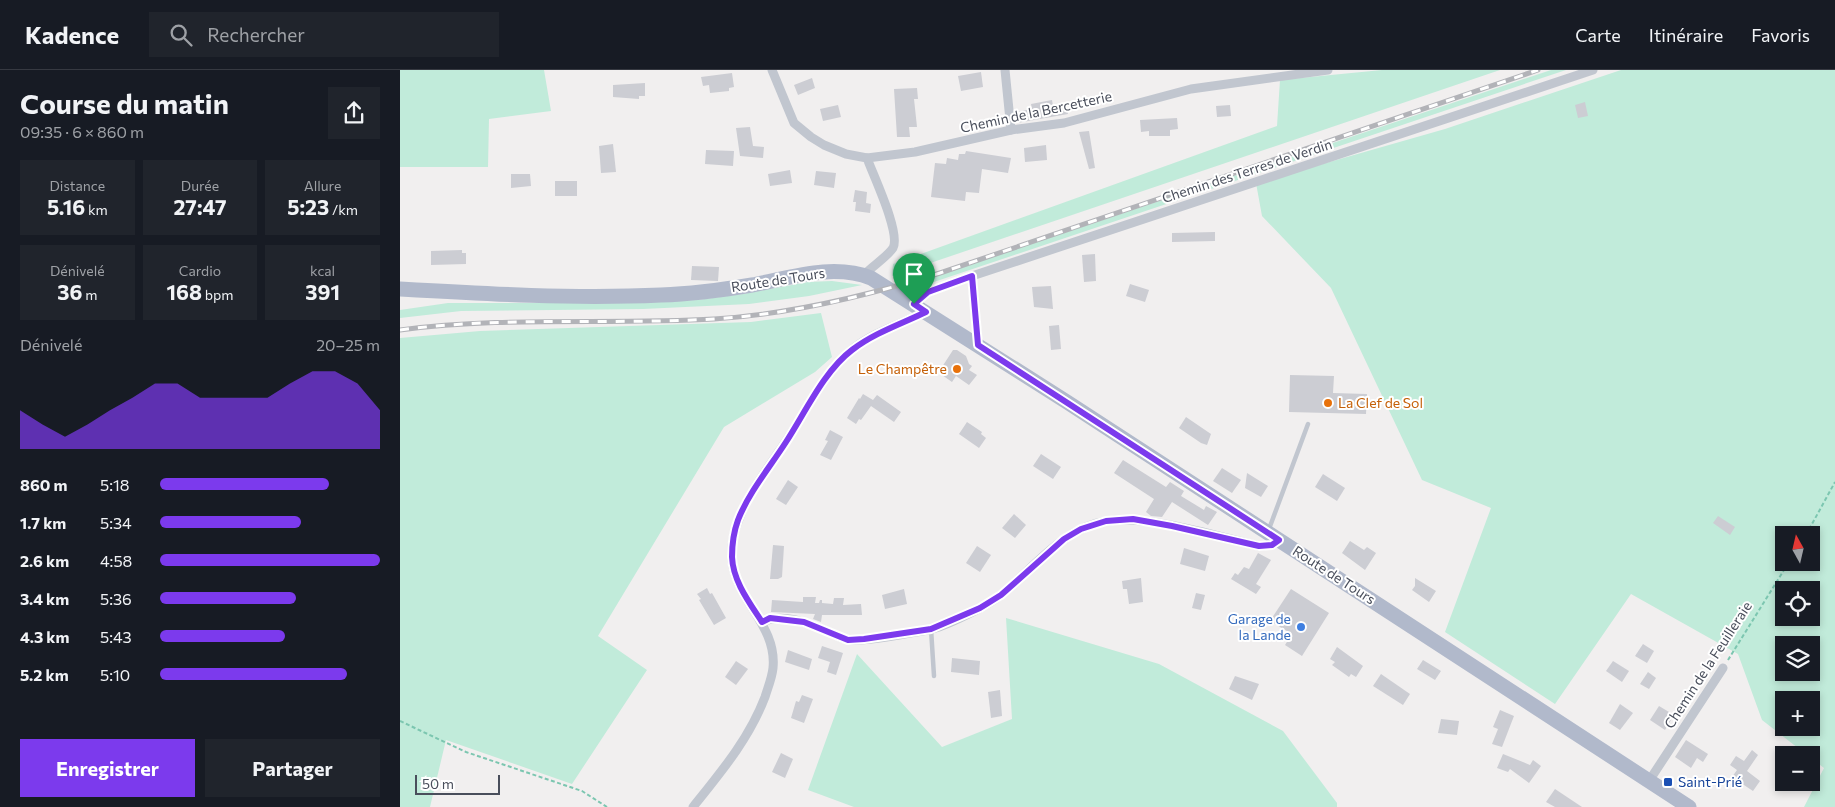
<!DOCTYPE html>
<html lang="fr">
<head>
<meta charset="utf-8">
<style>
  :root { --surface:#171b24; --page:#20242c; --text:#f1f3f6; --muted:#9ea1a6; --line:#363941; --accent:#7c3aed }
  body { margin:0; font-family:Commissioner,sans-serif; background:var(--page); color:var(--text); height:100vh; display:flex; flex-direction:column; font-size:19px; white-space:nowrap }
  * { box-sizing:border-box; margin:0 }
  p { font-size:16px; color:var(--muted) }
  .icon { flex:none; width:28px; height:28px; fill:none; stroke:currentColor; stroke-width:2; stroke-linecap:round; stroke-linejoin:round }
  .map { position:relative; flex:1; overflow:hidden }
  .panel { display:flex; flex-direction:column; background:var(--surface); width:400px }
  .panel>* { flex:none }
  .needle { width:32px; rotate:352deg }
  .fabs { position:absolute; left:1375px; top:456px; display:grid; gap:10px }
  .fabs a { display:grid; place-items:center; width:45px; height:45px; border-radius:0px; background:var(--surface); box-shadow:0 2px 8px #0003; font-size:25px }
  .scale { position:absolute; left:15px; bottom:12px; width:85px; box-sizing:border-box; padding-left:5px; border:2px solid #494e5b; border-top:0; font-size:14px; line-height:18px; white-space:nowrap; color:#494e5b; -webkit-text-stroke:4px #fff; paint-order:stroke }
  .pin { position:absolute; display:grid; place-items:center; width:42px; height:42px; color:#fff; margin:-51px -21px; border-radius:50% 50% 50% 0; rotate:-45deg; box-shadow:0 0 5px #0007 }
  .pin .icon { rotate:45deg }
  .round { display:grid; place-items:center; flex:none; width:52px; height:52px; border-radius:0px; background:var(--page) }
  .summary { display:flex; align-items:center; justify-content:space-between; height:85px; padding:0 20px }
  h1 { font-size:28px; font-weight:700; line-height:38px }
  .stats { display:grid; grid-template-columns:repeat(3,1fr); gap:8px; height:85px; padding:5px 20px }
  .stats div { display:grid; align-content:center; border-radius:0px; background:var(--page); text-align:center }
  .stats b { font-size:21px; font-weight:700 }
  .stats small { font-size:14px; font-weight:400 }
  .stats p { font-size:14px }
  .chart { height:140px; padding:10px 20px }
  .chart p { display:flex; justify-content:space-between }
  .chart svg { width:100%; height:90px; margin-top:5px; fill:var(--accent); opacity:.7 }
  .cta { display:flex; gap:10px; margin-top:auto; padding:10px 20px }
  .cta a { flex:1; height:58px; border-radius:0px; background:var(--accent); color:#fff; font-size:20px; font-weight:700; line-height:58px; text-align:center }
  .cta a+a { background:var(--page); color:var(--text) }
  ul { padding:0 20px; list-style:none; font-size:16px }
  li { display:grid; grid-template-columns:80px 60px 1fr; align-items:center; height:38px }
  li i { height:12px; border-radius:6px; background:var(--accent) }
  header { display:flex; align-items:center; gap:30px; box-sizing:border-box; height:70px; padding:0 25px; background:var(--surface); border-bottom:1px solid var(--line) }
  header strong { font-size:24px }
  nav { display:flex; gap:28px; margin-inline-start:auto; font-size:18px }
  .search { width:350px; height:45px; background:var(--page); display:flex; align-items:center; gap:12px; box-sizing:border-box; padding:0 18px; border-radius:0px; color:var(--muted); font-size:19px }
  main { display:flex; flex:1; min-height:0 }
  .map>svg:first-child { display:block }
  .green { fill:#c1ebda; fill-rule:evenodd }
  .building { fill:#cccdd3 }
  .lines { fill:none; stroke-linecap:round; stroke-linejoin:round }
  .path { stroke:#7cc6b0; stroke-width:2; stroke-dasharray:4 2.5; stroke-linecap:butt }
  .service { stroke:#c1c6cf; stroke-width:4.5 }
  .minor { stroke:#c1c6cf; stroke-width:9 }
  .primary { stroke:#b1b9cb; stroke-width:15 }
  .rail-casing { stroke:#b2b3b8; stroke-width:5 }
  .rail { stroke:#fff; stroke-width:3; stroke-dasharray:9; stroke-linecap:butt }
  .route-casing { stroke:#fff; stroke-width:10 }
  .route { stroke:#7c3aed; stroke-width:6 }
  .food-dot { fill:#e8710a; stroke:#fff; stroke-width:2 }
  .shop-dot { fill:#3f7fe0; stroke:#fff; stroke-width:2 }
  .transit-dot { fill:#1a4fb4; stroke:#fff; stroke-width:2 }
  .labels { text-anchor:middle; stroke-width:4; stroke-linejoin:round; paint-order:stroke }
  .street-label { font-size:14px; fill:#494e5b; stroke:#fff }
  .food-label { font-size:14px; fill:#c56008; stroke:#fff; text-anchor:end }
  .shop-label { font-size:14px; fill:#366cbe; stroke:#fff; text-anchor:end }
  .transit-label { font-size:14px; fill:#164399; stroke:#fff; text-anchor:start }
</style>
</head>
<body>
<header>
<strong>Kadence</strong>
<div class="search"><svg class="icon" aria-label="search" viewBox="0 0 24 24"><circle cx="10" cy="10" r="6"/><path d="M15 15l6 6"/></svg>Rechercher</div>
<nav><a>Carte</a><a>Itinéraire</a><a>Favoris</a></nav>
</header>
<main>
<section class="panel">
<div class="summary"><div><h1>Course du matin</h1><p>09:35 · 6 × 860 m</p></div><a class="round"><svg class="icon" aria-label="share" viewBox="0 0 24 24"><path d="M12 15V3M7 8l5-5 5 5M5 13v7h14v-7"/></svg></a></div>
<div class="stats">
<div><p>Distance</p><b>5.16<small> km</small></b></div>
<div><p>Durée</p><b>27:47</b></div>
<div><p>Allure</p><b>5:23<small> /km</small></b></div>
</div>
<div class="stats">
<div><p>Dénivelé</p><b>36<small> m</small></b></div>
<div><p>Cardio</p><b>168<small> bpm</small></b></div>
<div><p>kcal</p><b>391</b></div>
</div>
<div class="chart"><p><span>Dénivelé</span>20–25 m</p>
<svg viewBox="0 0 160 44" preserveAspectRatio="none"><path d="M0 44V25L10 32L20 38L30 32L40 25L50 19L60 12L70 12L80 19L90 19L100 19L110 19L120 12L130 6L140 6L150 12L160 25V44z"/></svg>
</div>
<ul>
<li><b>860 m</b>5:18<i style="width:77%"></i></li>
<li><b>1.7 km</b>5:34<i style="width:64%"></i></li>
<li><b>2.6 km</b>4:58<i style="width:100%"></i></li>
<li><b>3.4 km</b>5:36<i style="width:62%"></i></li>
<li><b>4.3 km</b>5:43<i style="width:57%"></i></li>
<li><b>5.2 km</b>5:10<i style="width:85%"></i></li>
</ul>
<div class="cta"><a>Enregistrer</a><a>Partager</a></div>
</section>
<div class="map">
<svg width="1435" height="737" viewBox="0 0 1435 737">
  <rect width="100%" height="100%" fill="#f1efef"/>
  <g class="green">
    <path d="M0,0H144L151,41L89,49L88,97H0Z"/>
    <path d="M982,0H1100L492,206L493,194L877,56L880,10Z"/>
    <path d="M1151,0H1166L510,220L505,216Z"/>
    <path d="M1221,0H1435V737H1404L1424,698L1411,688V685H1407L1362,650L1338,584L1231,524L1155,634L1045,562L1091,438L1022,410L931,218L862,146L856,113L1045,59ZM1384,465H1411V492H1384ZM1384,520H1411V548H1384ZM1384,575H1411V602H1384ZM1384,630H1411V658H1384Z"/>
    <path d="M432,211L462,215L409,226L349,234L243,239L61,241L0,248V240L48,233H183L297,230L343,224L408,212Z"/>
    <path d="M421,243L432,287L415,302L324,357L198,566L247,600L172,714L46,670L30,737H0V268L80,261L351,252Z"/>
    <path d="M606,548L759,594L883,661L937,733V737H454L408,720L457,584L542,677L612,649Z"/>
  </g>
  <g class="building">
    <path d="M581,2L583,17L561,21L558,6Z"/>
    <path d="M332,3L334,17L329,18V21L310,23L309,15L303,16L301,7Z"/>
    <path d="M412,8L415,18L398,25L394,15Z"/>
    <path d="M245,13V26H239V29L213,27V15Z"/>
    <path d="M517,18L518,29H514L517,57H509L510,67H497L494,19Z"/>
    <path d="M652,30L653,36L665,33L668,44L617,53L616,42L632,39L631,34Z"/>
    <path d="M1185,32L1188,46L1178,48L1175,35Z"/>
    <path d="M438,35L441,47L423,51L420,39Z"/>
    <path d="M830,35L831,46L817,47L816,36Z"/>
    <path d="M777,48L778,59L770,60V66H749V61L741,62L740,50Z"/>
    <path d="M350,57L353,76L364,77L363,88L340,86L336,58Z"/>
    <path d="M689,61L695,98L689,99L679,62Z"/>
    <path d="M213,74L216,102L201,103L199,76Z"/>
    <path d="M646,75L647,90L625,92L624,78Z"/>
    <path d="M306,80L334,81L333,96L305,94Z"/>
    <path d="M566,81L611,88L608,103L582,99L579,123L566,122L565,131L531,127L535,93L546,94L547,88L558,90L559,84H565Z"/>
    <path d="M390,100L392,113L370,116L368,104Z"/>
    <path d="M416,101L436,103L434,118L414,115Z"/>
    <path d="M111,104H130L131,116L111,118Z"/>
    <rect x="155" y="111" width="22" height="15"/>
    <path d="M455,120L467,122L466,133L471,134L470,143L455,141L456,132H453Z"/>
    <path d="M815,162V171L772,172V163Z"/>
    <path d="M62,180V183H66V194L31,195V181Z"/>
    <path d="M695,184L696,211L684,212L682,185Z"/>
    <path d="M292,196L319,197L318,211L291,210Z"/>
    <path d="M730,214L749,220L745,232L726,226Z"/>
    <path d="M651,216L653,239L634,237L632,217Z"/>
    <path d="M659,255L661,279L651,280L649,256Z"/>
    <path d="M553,280H557L566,286L569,294L572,296L569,300L577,305L569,315L556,306L552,312L542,305L546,300L542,297Z"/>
    <path d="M890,305L934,306L933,323L967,324L966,344L889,342Z"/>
    <path d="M463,324L473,330L477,325L501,342L494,352L471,336L461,350L459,349L456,354L447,348L459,328L460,329Z"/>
    <path d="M786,347L811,364L807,375L801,373L779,358Z"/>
    <path d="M567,352L582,362L581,364L586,368L579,378L559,364Z"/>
    <path d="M430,360L443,367L431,390L420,385L428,371L425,370Z"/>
    <path d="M641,384L661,397L653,409L633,396Z"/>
    <path d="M723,390L766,417L770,412L784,421L781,426L804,440L806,436L817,442L808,455L772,432L762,447L751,446L746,442L754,429L714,403Z"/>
    <path d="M822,398L841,410L832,423L813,411Z"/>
    <path d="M847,403L868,416L861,427L845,418Z"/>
    <path d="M923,404L945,418L937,431L915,417Z"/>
    <path d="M388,410L398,417L386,435L376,429Z"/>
    <path d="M614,444L626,455L615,468L602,458Z"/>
    <path d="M1318,446L1335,457L1330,465L1313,453Z"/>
    <path d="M950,471L964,480L967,477L976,483L965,500L942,483Z"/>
    <path d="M373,475L384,476L382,507L378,509H370Z"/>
    <path d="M577,476L591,485L580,502L566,493Z"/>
    <path d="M784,478L809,486L805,501L780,494Z"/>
    <path d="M858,483L871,490L856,514L861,517L856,524L831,509L835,503L838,505L844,497L849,499Z"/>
    <path d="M741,508L743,532L729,534L727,519H723L722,511Z"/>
    <path d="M1015,508L1036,521L1029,532L1012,520L1015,516Z"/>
    <path d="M307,518L310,524L312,523L326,548L314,555L299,530L301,529L297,524Z"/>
    <path d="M504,519L507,534L485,539L482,525Z"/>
    <path d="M891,519L929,543L902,586L885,575L892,564L870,551Z"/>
    <path d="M796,523L805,525L801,540L792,538Z"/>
    <path d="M403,527H416L415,533H419L420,530H422V533L433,534L434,528H444L443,535L461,534L462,545H422L421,552L413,549L415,544L371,542L372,530L403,532Z"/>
    <path d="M1243,574L1254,581L1247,593L1235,586Z"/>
    <path d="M422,576L443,583L436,605L427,602L430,592L418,588Z"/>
    <path d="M937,577L963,596L956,607L951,604L949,607L932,595L935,592L930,589Z"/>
    <path d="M388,580L412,589L409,600L385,592Z"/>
    <path d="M552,588L580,591L579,605L551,602Z"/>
    <path d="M1023,590L1041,601L1035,610L1017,599Z"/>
    <path d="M336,591L348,599L336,615L325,607Z"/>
    <path d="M1213,591L1229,601L1222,612L1206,601Z"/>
    <path d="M1248,602L1256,608L1249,619L1240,614Z"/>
    <path d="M981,604L1010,624L1003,635L973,616Z"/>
    <path d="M835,606L859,614L852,630L829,619Z"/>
    <path d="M600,620L602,646L591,648L588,622Z"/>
    <path d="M402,625L413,629L404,653L391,648L396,631L399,632Z"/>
    <path d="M1220,634L1233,643L1220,660L1209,653Z"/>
    <path d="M1259,636L1274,645L1265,660L1250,650Z"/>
    <path d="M1100,640L1114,646L1102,677L1092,674L1098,659L1093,657Z"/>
    <path d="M1041,649L1059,651L1057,665L1038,663Z"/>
    <path d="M1286,670L1308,684L1303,692L1297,688L1291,698L1275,687Z"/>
    <path d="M1352,680L1358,685L1347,701L1360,711L1353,721L1332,707L1337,700L1330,695L1336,686L1344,691Z"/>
    <path d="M381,683L393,689L385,708L372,702Z"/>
    <path d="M1103,684L1130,695L1133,690L1141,696L1129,713L1110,699L1108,702L1097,698Z"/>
    <path d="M1155,719L1182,737H1155L1146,732Z"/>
  </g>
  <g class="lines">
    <g class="path">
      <path d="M1406,465L1435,412"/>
      <path d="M1328,590L1389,492"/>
      <path d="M0,651L66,682L182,721L207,737"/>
    </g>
    <g class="service">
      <path d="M869,459L908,354"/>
      <path d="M531,559L534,606"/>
    </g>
    <g class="minor">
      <path d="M372,0L394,53L411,67L424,75L446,84L467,88C473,105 501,163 493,178C486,188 472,196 464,205"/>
      <path d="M605,0L611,60"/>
      <path d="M467,88L515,82L611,60L664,53L791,19L928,0"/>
      <path d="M572,206L578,275"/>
      <path d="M513,234L528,222L572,206L1193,0"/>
      <path d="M362,552C385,542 410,554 431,563C436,565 443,569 449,570C467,572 508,563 528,560C545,557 589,535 602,524C634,497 664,457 707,451C750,445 816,466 859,476L872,475L879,470"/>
      <path d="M1249,711L1323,598"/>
      <path d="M293,737C321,702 349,669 365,627C368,617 372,608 373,598C377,558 341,534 333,497C330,482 333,464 339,449C350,420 371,394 388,368C407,340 423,305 449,282C471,263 500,254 526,242"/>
    </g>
    <path class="primary" d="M0,219C87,224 175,229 261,225C291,224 322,220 352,215C390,208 433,193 471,208L667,332L1289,737"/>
    <defs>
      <path id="rail" d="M0,260C104,246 210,255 314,249C392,244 467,226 540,203L1138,0"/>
    </defs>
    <use href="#rail" class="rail-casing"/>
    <use href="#rail" class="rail"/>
  </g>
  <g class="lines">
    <defs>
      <path id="route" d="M572,206L578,275L879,470L872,475L859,476L772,456L733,449L706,451L681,459L664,469L601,525L580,538L531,559L464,569L448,570L404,552L370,548L362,552C349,532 333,511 332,487C332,475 334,461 338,450C349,422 370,397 386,372C405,343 424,301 452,280C474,263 501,254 526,242L514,234L528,222Z"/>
    </defs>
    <use href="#route" class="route-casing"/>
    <use href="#route" class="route"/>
  </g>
  <g class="food-dot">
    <circle cx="557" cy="299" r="5"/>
    <circle cx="928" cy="333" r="5"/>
  </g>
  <circle class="shop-dot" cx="901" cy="557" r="5"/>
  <rect class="transit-dot" x="1263" y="707" width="10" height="10" rx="2.5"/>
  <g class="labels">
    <g class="street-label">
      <text transform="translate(636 42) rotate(-12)" y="5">Chemin de la Bercetterie</text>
      <text transform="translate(847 101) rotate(-18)" y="5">Chemin des Terres de Verdin</text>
      <text transform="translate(378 210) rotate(-9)" y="5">Route de Tours</text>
      <text transform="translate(934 505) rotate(33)" y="5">Route de Tours</text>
      <text transform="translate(1308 595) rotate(-57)" y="5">Chemin de la Feuilleraie</text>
    </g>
    <g class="food-label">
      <text x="547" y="304">Le Champêtre</text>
      <text x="938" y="338" text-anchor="start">La Clef de Sol</text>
    </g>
    <g class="shop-label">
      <text x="891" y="554">Garage de<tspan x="891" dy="16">la Lande</tspan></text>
    </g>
    <g class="transit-label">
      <text x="1278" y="717">Saint-Prié</text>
    </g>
  </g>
</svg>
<div class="fabs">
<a><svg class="needle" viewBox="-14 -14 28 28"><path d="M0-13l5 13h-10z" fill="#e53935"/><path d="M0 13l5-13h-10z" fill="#9ea1a6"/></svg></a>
<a><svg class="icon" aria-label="locate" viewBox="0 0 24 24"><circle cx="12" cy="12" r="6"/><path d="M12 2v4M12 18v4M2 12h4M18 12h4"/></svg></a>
<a><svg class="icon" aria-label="layers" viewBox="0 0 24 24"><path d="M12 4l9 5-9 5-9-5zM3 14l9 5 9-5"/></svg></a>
<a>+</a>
<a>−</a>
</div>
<div class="scale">50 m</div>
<div class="pin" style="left:514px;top:234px;background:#1e9e55"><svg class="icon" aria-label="arrive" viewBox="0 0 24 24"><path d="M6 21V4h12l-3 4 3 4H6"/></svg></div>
</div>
</main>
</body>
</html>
